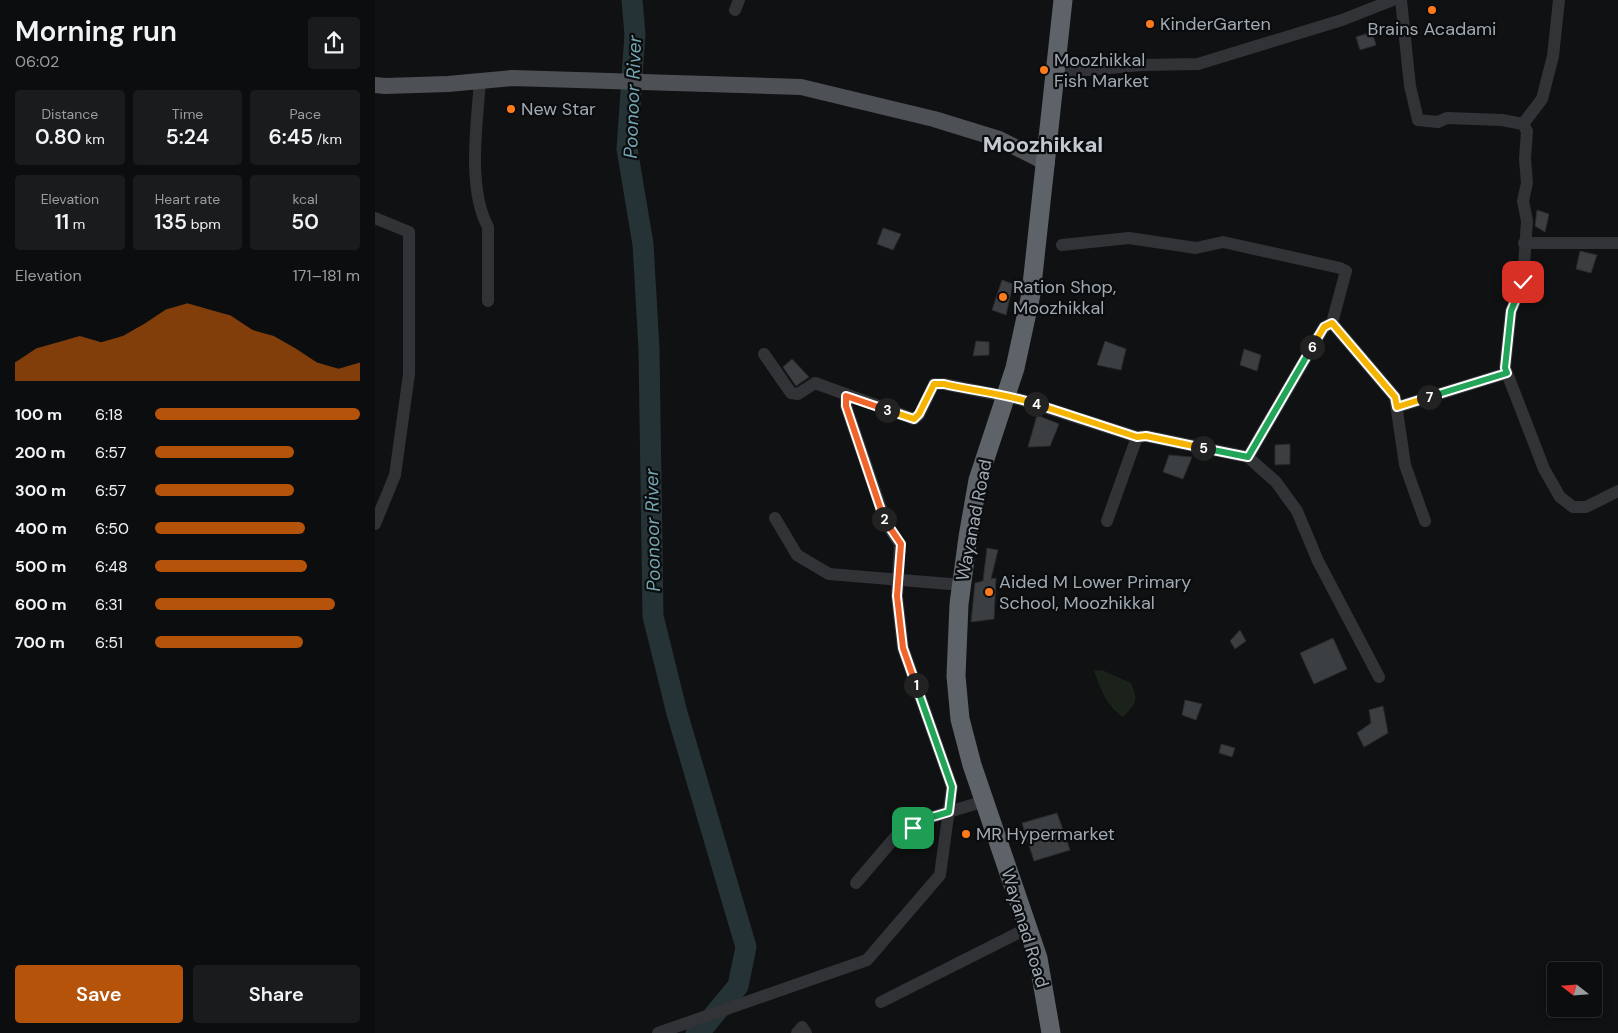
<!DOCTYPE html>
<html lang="en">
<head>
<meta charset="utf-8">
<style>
  :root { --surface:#0c0d0e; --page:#1a1b1c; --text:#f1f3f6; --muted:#9a9c9e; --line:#2c2d2e; --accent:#b45309 }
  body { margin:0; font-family:"DM Sans",sans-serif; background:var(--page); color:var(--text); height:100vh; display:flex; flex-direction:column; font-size:19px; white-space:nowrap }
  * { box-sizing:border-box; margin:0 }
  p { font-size:16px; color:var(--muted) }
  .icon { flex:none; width:28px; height:28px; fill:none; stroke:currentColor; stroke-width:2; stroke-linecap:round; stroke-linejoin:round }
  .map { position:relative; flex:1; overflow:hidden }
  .drawer { display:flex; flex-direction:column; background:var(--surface); width:375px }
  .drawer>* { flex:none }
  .needle { width:32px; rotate:287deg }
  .tools { position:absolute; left:1172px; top:962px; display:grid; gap:10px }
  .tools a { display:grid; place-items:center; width:55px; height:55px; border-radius:5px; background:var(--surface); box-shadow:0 2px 12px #0003,0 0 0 1px var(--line); font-size:25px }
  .pin { position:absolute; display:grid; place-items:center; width:42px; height:42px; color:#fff; margin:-21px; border-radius:10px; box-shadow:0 2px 8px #0006 }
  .km { position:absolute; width:25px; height:25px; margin:-12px; border-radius:50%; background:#222; color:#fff; font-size:14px; line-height:25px; text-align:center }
  .round { display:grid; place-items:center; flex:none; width:52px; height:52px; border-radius:5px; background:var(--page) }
  .summary { display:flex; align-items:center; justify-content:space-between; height:85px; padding:0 15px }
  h1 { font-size:28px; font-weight:600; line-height:38px }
  .stats { display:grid; grid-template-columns:repeat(3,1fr); gap:8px; height:85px; padding:5px 15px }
  .stats div { display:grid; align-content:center; border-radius:5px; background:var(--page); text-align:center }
  .stats b { font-size:21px; font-weight:600 }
  .stats small { font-size:14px; font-weight:400 }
  .stats p { font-size:14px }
  .chart { height:140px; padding:10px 15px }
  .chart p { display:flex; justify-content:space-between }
  .chart svg { width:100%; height:90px; margin-top:5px; fill:var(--accent); opacity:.7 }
  .cta { display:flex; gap:10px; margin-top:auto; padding:10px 15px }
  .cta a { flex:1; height:58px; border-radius:5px; background:var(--accent); color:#fff; font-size:20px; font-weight:600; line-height:58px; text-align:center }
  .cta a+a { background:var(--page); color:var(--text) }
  ul { padding:0 15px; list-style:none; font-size:16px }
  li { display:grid; grid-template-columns:80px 60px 1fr; align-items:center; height:38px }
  li i { height:12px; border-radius:6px; background:var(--accent) }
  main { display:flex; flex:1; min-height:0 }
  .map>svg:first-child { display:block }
  .green { fill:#1b221a }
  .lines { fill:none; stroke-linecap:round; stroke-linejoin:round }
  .river { stroke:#263336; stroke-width:21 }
  .building { fill:#3c3f42; stroke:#2a2b2e }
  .minor { stroke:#313337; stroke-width:12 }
  .major { stroke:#4d5156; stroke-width:16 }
  .highway { stroke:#5d6368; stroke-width:19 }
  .split-1-casing { stroke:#fff; stroke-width:10 }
  .split-2-casing { stroke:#fff; stroke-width:10 }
  .split-3-casing { stroke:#fff; stroke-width:10 }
  .split-4-casing { stroke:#fff; stroke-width:10 }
  .split-5-casing { stroke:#fff; stroke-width:10 }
  .split-6-casing { stroke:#fff; stroke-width:10 }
  .split-7-casing { stroke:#fff; stroke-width:10 }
  .split-8-casing { stroke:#fff; stroke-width:10 }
  .split-1 { stroke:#22a559; stroke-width:6 }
  .split-2 { stroke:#f0652b; stroke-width:6 }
  .split-3 { stroke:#f0652b; stroke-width:6 }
  .split-4 { stroke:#f5b400; stroke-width:6 }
  .split-5 { stroke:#f5b400; stroke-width:6 }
  .split-6 { stroke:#22a559; stroke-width:6 }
  .split-7 { stroke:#f5b400; stroke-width:6 }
  .split-8 { stroke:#22a559; stroke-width:6 }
  .poi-dot { fill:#ff7a1b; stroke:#0b0c0d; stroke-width:2 }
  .labels { text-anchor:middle; stroke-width:4.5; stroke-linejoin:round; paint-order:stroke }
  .poi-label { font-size:18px; fill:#a0abb4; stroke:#0b0c0d; text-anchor:start }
  .street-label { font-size:18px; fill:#a0abb4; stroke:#0b0c0d }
  .water-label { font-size:19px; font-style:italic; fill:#74a5b2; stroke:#0b0c0d }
  .district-label { font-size:22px; font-weight:bold; fill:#c2c9d0; stroke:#0b0c0d }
</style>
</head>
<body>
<main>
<section class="drawer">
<div class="summary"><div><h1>Morning run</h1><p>06:02</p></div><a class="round"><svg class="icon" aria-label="share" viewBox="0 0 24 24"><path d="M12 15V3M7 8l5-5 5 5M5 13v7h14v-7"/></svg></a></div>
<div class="stats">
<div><p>Distance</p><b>0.80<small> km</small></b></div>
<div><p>Time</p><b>5:24</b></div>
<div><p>Pace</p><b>6:45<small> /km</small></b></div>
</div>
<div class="stats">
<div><p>Elevation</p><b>11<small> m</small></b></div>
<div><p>Heart rate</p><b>135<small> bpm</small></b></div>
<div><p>kcal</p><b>50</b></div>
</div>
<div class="chart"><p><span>Elevation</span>171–181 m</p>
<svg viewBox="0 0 160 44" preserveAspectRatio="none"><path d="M0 44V35L10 28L20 25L30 22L40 25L50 22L60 16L70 9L80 6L90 9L100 12L110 19L120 22L130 28L140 35L150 38L160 35V44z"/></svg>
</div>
<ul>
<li><b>100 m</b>6:18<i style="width:100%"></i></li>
<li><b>200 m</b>6:57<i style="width:68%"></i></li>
<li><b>300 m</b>6:57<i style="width:68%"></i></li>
<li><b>400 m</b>6:50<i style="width:73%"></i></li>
<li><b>500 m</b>6:48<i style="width:74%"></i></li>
<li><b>600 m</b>6:31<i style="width:88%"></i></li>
<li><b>700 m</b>6:51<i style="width:72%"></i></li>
</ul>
<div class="cta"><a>Save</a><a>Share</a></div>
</section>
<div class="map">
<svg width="1243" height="1033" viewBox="0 0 1243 1033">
  <rect width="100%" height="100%" fill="#101112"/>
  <path class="green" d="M727,670L756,683C764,701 761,704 748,717C731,705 726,690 719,671Z"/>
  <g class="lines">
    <path class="river" d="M257,0L260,34L252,149L268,244L274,349L278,616L302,713L371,947L363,986L328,1028L321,1033"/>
  </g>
  <g class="building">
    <path d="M997,32L1001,45L985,50L981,37Z"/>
    <path d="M1162,210L1174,214L1170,232L1160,226Z"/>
    <path d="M508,228L526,234L518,250L502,244Z"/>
    <path d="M1205,251L1222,255L1216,273L1201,269Z"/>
    <path d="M627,280L638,284L631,315L617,310Z"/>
    <path d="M601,341L614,342V355L598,356Z"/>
    <path d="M730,341L751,349L746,370L722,365Z"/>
    <path d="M869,349L886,355L882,371L865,365Z"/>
    <path d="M417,359L434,377L421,386L408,367Z"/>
    <path d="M662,415L684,424L675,446L653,447Z"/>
    <path d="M915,444V464L900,465V445Z"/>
    <path d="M794,455L817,457L808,479L788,472Z"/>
    <path d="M612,548L623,550L616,579L621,578L619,619L596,622L600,583L608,581Z"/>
    <path d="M865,630L871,641L860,649L855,641Z"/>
    <path d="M958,638L972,669L939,684L925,653Z"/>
    <path d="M810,700L827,704L821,720L807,715Z"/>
    <path d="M1008,706L1013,733L989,747L982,733L996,723L994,710Z"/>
    <path d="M846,744L860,748L857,757L844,753Z"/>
    <path d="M682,813L695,850L659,861L647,823Z"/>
  </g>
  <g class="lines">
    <g class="minor">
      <path d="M1026,0L1035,86L1043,120L1063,122L1072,118L1127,120L1148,124L1152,131L1150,159L1152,183L1148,201L1152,221L1148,282L1136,311L1130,368L1169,469L1185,497L1198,507H1211L1243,491"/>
      <path d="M360,10L364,0"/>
      <path d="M681,73L766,65L823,64L967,20L1018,0"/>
      <path d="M105,81C102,124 92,188 113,227V301"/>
      <path d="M1148,124L1167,99L1178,56L1184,0"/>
      <path d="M0,218L34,232V374L20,475L0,524"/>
      <path d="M1149,243H1243"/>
      <path d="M687,245L754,238L821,248L848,242L965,268L971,271L957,323"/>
      <path d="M389,354L416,393L423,394L440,383L539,419L544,415L559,384H569L644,399L762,437L771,436L873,457L901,482L922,511L943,561L1004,677"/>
      <path d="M1022,407L1132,373"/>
      <path d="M873,457L949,327L957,323L1020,397L1030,465L1050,521"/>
      <path d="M400,518L422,555L454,574L587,585"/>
      <path d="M732,521L762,437"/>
      <path d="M481,883L522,835L538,828L547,820L610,801"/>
      <path d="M506,1002L653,928"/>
      <path d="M283,1033L492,960L565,875L577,787L528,648L522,596L525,544L511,523L471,406V396"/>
      <path d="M422,1033L427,1027L431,1033"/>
    </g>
    <path class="major" d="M0,85L10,86L73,84L137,78L426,87L559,119L624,139L672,163"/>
    <path class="highway" d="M676,1033L663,958L597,765L585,719L581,676L584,604L593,537L603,480L640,368L656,294L688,0"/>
  </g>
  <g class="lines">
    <defs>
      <path id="split-1" d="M538,828L547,820L574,812L577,787L541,685"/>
      <path id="split-2" d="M509,519L526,544L522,596L528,648L541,685"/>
      <path id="split-3" d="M509,519L471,406V396L512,410"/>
      <path id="split-4" d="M512,410L539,419L544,414L559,384H569C599,391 632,394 661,404"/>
      <path id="split-5" d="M661,404L762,437L771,436L828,448"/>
      <path id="split-6" d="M828,448L873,457L937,347"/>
      <path id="split-7" d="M937,347L949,327L957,323L1020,397L1022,407L1054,397"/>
      <path id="split-8" d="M1054,397L1132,373L1130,368L1136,311L1148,282"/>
    </defs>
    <use href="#split-1" class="split-1-casing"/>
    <use href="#split-2" class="split-2-casing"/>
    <use href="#split-3" class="split-3-casing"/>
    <use href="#split-4" class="split-4-casing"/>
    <use href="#split-5" class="split-5-casing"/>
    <use href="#split-6" class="split-6-casing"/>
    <use href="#split-7" class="split-7-casing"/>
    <use href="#split-8" class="split-8-casing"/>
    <use href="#split-1" class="split-1"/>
    <use href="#split-2" class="split-2"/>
    <use href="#split-3" class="split-3"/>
    <use href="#split-4" class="split-4"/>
    <use href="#split-5" class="split-5"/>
    <use href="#split-6" class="split-6"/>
    <use href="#split-7" class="split-7"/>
    <use href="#split-8" class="split-8"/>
  </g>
  <g class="poi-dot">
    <circle cx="1057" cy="10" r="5"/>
    <circle cx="775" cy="24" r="5"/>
    <circle cx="669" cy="70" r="5"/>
    <circle cx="136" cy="109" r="5"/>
    <circle cx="628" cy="297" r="5"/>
    <circle cx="614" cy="592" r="5"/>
    <circle cx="591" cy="834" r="5"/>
  </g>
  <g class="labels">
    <g class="poi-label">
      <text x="785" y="30">KinderGarten</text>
      <text x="1057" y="35" text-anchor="middle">Brains Acadami</text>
      <text x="679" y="66">Moozhikkal<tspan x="679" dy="21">Fish Market</tspan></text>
      <text x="146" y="115">New Star</text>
      <text x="638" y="293">Ration Shop,<tspan x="638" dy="21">Moozhikkal</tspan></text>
      <text x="624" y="588">Aided M Lower Primary<tspan x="624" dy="21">School, Moozhikkal</tspan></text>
      <text x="601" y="840">MR Hypermarket</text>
    </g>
    <g class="street-label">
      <text transform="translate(599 520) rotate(-79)" y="6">Wayanad Road</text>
      <text transform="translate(650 928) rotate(73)" y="6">Wayanad Road</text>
    </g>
    <g class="water-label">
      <text transform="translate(257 97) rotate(-88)" y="7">Poonoor River</text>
      <text transform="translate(277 530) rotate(-91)" y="7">Poonoor River</text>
    </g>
    <g class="district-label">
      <text x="668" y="152">Moozhikkal</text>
    </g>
  </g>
</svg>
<div class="tools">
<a><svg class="needle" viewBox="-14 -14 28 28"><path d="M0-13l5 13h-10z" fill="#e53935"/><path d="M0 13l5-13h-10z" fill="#9a9c9e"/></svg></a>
</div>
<div class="pin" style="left:538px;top:828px;background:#1e9e55"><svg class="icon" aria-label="arrive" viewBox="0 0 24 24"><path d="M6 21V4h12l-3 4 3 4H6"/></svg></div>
<div class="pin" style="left:1148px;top:282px;background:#d93025"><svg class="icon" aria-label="check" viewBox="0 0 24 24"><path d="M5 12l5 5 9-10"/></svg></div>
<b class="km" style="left:541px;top:685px">1</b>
<b class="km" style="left:509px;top:519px">2</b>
<b class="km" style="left:512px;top:410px">3</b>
<b class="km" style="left:661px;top:404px">4</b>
<b class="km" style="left:828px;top:448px">5</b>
<b class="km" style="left:937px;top:347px">6</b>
<b class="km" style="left:1054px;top:397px">7</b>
</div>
</main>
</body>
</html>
